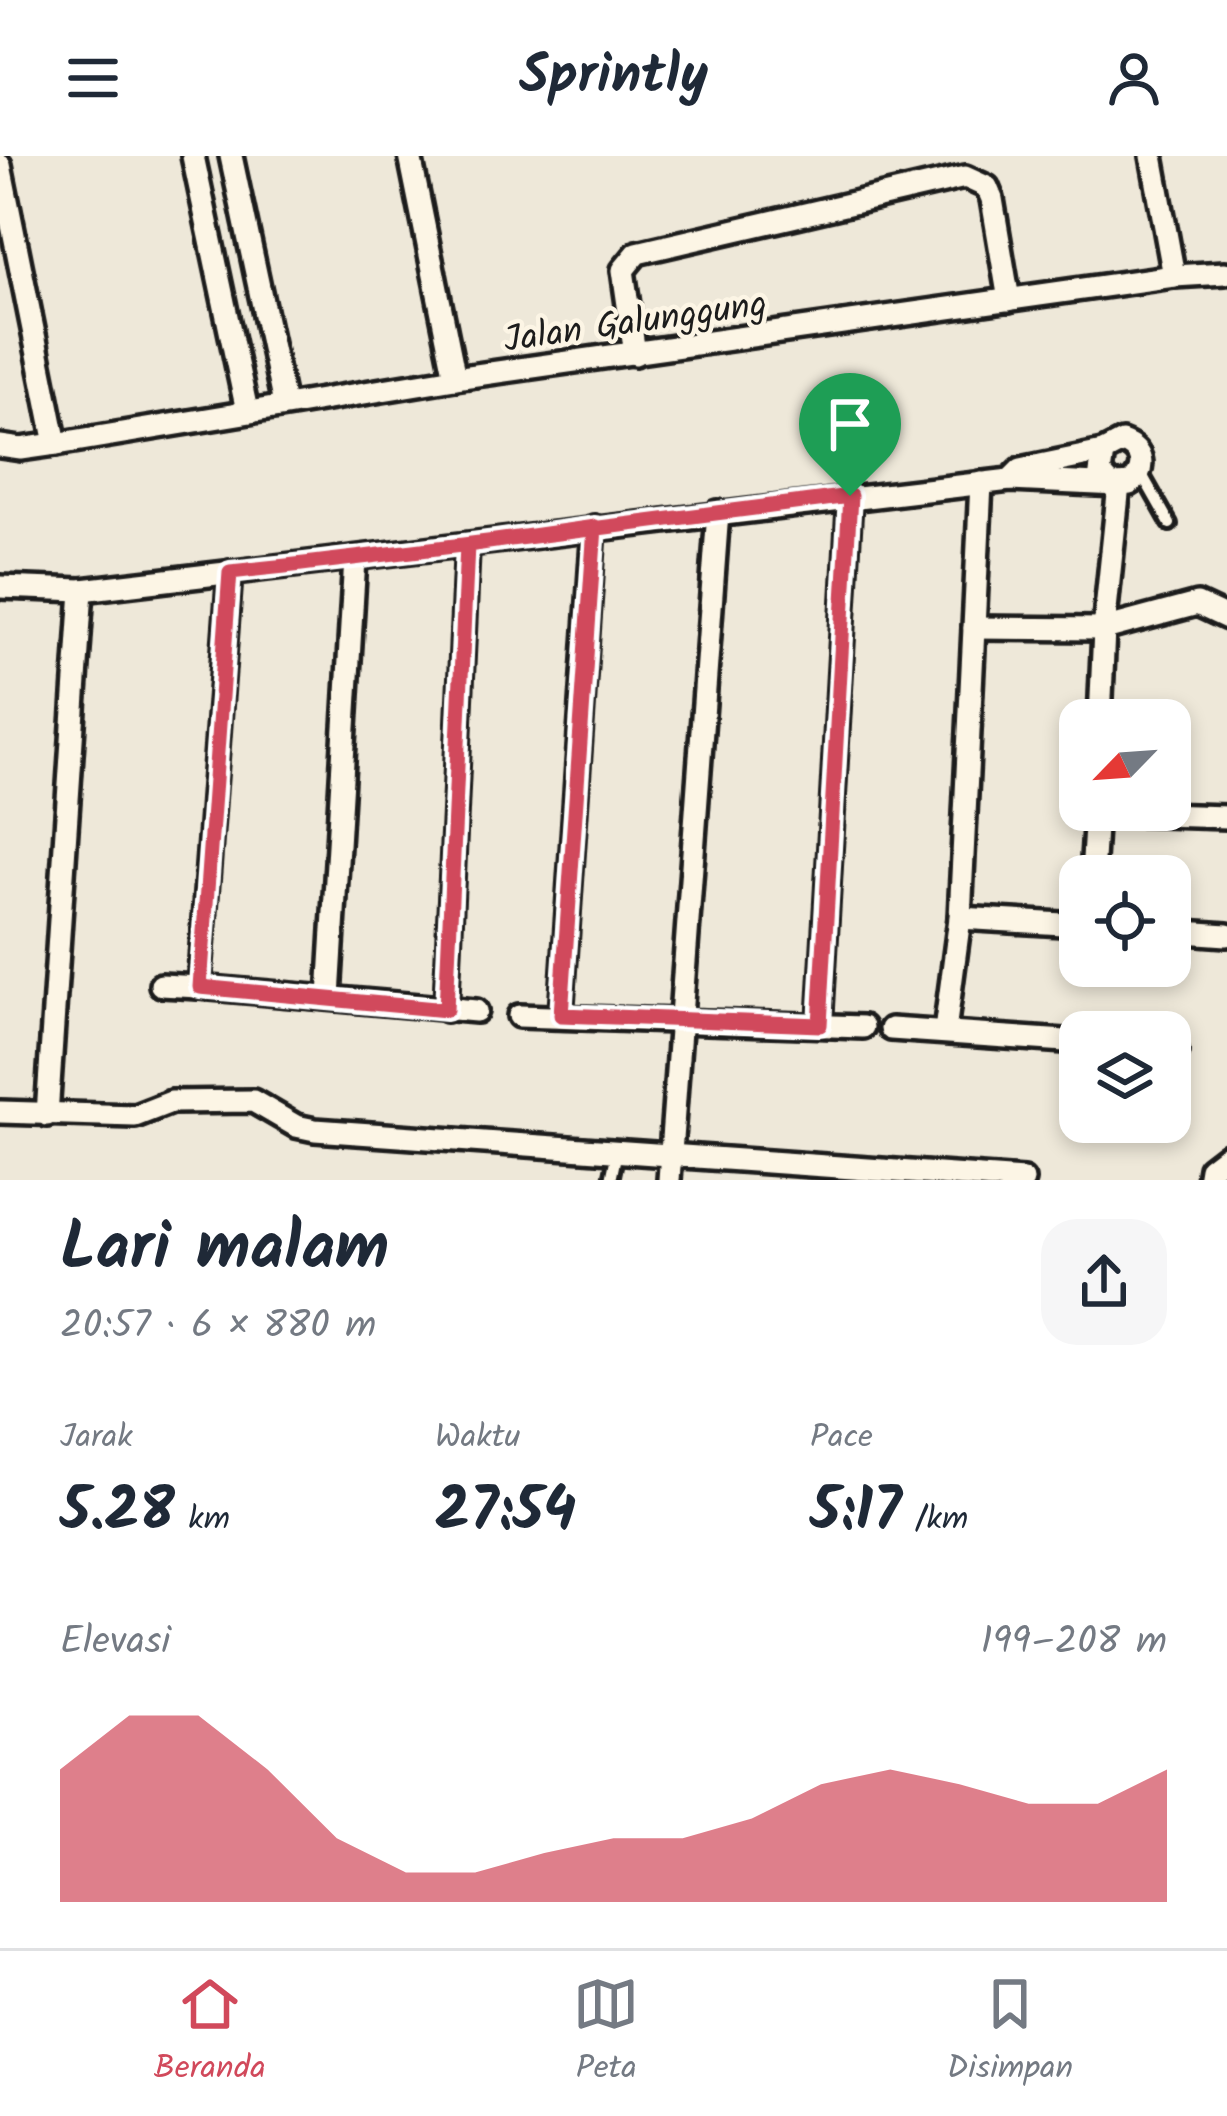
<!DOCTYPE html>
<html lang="id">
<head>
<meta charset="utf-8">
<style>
  :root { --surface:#fff; --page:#f6f6f7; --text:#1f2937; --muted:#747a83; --line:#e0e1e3; --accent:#d1495b }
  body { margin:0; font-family:Kalam,sans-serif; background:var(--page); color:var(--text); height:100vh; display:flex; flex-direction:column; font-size:45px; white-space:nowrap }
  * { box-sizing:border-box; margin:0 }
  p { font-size:39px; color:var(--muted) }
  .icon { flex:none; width:66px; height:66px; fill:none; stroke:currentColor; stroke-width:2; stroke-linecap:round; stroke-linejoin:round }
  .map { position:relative; height:1024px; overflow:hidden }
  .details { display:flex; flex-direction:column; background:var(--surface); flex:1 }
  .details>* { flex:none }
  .needle { width:78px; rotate:245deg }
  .controls { position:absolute; left:1059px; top:543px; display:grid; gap:24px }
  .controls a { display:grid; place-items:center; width:132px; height:132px; border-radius:24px; background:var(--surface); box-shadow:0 6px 18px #0003; font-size:60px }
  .pin { position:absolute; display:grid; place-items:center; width:102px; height:102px; color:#fff; margin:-123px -51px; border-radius:50% 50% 50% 0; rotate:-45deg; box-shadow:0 0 12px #0007 }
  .pin .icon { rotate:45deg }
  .round { display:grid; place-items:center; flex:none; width:126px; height:126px; border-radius:36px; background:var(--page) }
  .overview { display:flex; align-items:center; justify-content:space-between; height:204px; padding:0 60px }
  h1 { font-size:66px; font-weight:700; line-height:90px }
  .metrics { display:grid; grid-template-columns:repeat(3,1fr); gap:18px; height:204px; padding:12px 60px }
  .metrics div { display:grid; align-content:center }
  .metrics b { font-size:60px; font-weight:700 }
  .metrics small { font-size:33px; font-weight:400 }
  .metrics p { font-size:33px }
  .chart { height:336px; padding:24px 60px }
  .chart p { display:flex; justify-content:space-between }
  .chart svg { width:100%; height:216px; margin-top:12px; fill:var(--accent); opacity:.7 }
  header { display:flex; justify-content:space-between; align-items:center; height:156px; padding:0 60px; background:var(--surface); font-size:54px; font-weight:700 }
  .dock { display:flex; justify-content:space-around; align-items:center; height:168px; border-top:3px solid var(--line); background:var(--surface); font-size:33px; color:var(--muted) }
  .dock a { display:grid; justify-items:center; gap:6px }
  .dock .selected { color:var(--accent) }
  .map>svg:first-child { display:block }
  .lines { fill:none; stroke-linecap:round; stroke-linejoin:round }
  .lane-casing { stroke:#1c1c1c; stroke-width:20 }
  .street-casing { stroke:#1c1c1c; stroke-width:30 }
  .lane { stroke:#fcf5e5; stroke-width:10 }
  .street { stroke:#fcf5e5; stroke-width:21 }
  .route-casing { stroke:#fff; stroke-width:24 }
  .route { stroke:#d1495b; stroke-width:15 }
  .labels { text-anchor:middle; stroke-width:9; stroke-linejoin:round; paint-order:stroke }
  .street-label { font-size:36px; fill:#1c1c1c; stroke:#fcf5e5 }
</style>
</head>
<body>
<header><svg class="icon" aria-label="menu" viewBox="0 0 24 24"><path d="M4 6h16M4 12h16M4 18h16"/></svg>Sprintly<svg class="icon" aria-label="person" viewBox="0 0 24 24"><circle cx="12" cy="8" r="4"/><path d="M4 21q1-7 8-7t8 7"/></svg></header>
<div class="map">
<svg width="1227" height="1024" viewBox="0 0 1227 1024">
  <rect width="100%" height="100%" fill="#eee8d9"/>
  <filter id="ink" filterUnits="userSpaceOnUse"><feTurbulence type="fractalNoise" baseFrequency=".00833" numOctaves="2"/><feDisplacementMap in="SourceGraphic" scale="24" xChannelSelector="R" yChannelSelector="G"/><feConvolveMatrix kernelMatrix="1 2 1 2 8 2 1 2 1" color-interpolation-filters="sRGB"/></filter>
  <g filter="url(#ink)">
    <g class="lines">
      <defs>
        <g id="lane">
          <path d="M1140,315L1170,368"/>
          <path d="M611,1024L617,995"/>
        </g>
        <g id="street">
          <path d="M193,0L247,255"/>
          <path d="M231,0L284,248"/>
          <path d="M410,0L455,222"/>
          <path d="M1152,0L1174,120"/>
          <path d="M0,9L56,288"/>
          <path d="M635,198L623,114L637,97L965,21L987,31L992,43L1009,144"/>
          <path d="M0,290L21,293L56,288L455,222L1174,120L1225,117"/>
          <path d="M1010,324L1021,313L1103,296"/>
          <path d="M230,416L199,831L476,855"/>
          <path d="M0,431L82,434L1010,324L1119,329L1130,328C1147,313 1144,294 1122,286L1103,296L1100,317L1108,326"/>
          <path d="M974,472L1104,473L1197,448L1227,462"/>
          <path d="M1100,564L1104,473L1119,329"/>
          <path d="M1096,657L1227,661"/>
          <path d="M1092,720L1096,654"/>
          <path d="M960,762L1080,769"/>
          <path d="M1170,775L1227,779"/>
          <path d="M161,829L199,831"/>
          <path d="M329,841L355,403"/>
          <path d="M446,854L467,389"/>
          <path d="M561,859L594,371"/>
          <path d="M519,860L863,871"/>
          <path d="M820,869L850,340"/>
          <path d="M891,873L1080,886"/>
          <path d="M945,875L960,762L981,327"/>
          <path d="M1170,894L1176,895"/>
          <path d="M0,956L135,960L171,946L253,945L296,970L315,974L1023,1024"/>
          <path d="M47,959L82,434"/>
          <path d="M669,1024L718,356"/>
          <path d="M1208,1024L1210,1012L1227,999"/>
        </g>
      </defs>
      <use href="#lane" class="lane-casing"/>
      <use href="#street" class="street-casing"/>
      <use href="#lane" class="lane"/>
      <use href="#street" class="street"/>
    </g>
  </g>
  <g class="lines" filter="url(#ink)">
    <defs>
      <path id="route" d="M850,340C643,366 437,394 230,416L200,831L446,854L467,389L595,371L561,859L820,869L850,340"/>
    </defs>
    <use href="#route" class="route-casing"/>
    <use href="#route" class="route"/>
  </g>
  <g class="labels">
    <g class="street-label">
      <text transform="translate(635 164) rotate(-8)" y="13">Jalan Galunggung</text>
    </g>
  </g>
</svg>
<div class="controls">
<a><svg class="needle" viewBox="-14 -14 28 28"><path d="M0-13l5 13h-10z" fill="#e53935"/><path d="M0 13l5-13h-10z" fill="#747a83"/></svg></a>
<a><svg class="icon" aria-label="locate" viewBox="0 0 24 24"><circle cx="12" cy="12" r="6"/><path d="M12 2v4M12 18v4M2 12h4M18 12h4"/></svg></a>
<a><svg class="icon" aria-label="layers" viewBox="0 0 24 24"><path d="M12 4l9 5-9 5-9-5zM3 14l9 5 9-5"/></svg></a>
</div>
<div class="pin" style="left:850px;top:340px;background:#1e9e55"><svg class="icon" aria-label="arrive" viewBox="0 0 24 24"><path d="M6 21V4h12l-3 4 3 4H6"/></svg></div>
</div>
<section class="details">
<div class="overview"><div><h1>Lari malam</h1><p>20:57 · 6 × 880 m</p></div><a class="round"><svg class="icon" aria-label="share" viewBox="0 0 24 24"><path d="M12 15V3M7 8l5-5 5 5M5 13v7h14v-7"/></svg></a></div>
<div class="metrics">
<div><p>Jarak</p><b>5.28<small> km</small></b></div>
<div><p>Waktu</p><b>27:54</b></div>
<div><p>Pace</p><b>5:17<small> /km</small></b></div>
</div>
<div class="chart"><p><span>Elevasi</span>199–208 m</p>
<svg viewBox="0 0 160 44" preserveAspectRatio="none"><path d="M0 44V17L10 6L20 6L30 17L40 31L50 38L60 38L70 34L80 31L90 31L100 27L110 20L120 17L130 20L140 24L150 24L160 17V44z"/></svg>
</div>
</section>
<nav class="dock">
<a class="selected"><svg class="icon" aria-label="home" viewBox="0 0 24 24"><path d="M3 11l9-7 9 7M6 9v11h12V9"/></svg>Beranda</a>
<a><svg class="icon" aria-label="map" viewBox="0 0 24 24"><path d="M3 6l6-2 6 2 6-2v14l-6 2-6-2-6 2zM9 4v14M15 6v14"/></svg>Peta</a>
<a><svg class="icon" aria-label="saved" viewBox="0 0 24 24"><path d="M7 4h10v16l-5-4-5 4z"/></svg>Disimpan</a>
</nav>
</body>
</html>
